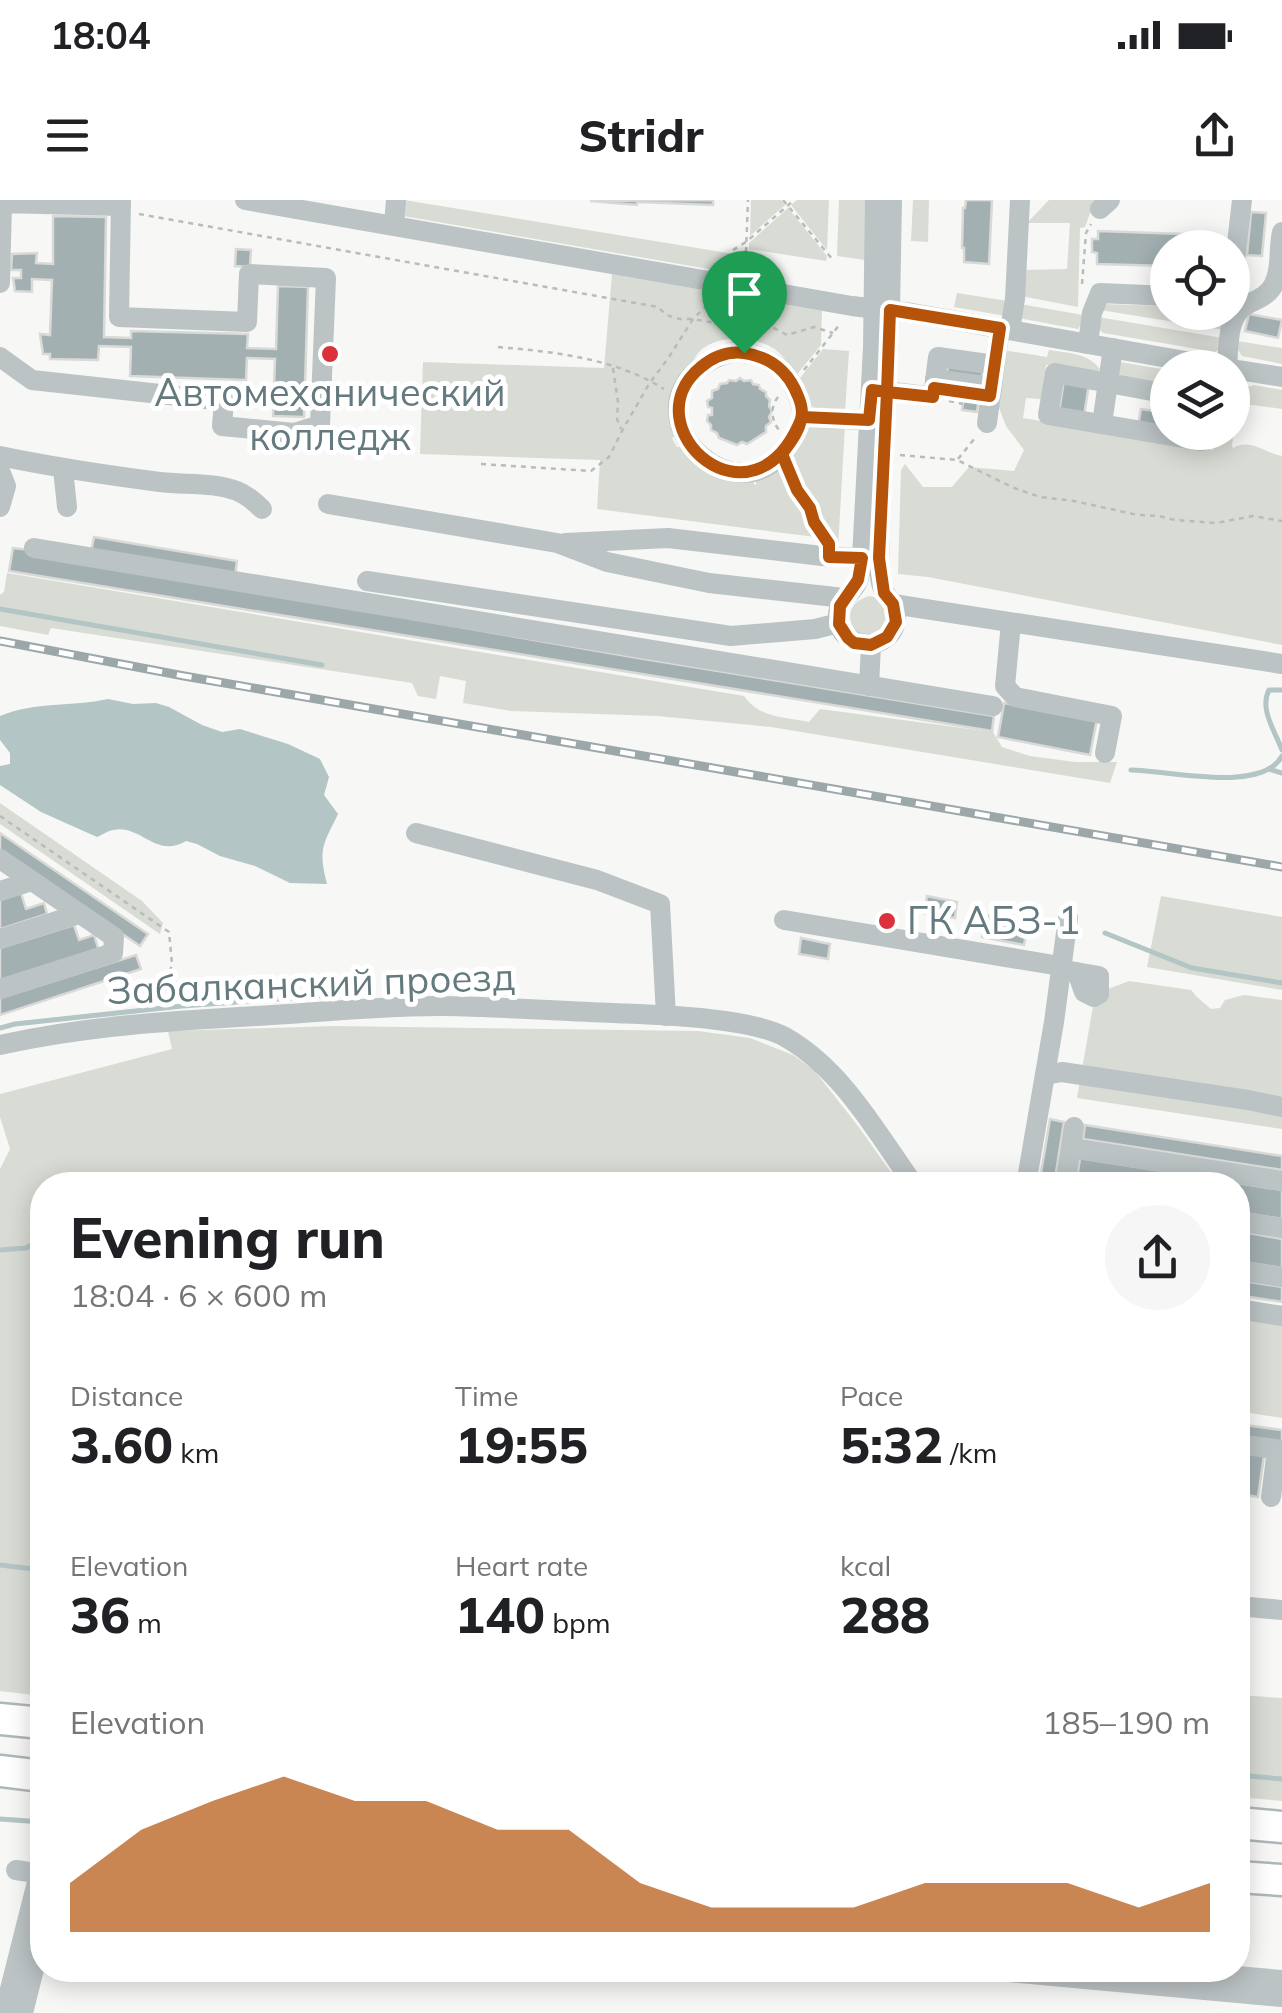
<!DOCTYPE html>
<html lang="en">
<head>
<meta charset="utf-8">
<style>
  :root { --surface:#fff; --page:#f6f6f6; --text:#202124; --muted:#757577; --accent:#b45309 }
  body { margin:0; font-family:Mulish,sans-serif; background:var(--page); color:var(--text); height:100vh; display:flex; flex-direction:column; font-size:38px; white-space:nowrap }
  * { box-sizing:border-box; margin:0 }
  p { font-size:32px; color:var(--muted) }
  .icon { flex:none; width:55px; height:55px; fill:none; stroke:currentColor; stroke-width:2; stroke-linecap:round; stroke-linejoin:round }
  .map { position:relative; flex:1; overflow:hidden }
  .panel { position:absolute; left:30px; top:972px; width:1220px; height:810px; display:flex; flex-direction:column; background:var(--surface); border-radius:40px; box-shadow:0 5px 25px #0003 }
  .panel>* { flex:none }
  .buttons { position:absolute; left:1150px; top:30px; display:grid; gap:20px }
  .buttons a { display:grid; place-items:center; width:100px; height:100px; border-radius:50%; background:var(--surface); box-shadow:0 5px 25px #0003; font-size:50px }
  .pin { position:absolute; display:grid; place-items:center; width:85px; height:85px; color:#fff; margin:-102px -42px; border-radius:50% 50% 50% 0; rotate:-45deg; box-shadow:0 0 10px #0007 }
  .pin .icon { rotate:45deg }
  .round { display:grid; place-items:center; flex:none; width:105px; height:105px; border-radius:52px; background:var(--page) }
  .head { display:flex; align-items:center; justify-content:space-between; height:170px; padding:0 40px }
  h1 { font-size:55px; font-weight:800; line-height:75px }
  .metrics { display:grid; grid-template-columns:repeat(3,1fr); gap:15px; height:170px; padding:10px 40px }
  .metrics div { display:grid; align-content:center }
  .metrics b { font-size:50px; font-weight:800 }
  .metrics small { font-size:28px; font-weight:400 }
  .metrics p { font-size:28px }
  .chart { height:280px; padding:20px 40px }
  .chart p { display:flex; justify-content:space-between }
  .chart svg { width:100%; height:180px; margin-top:10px; fill:var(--accent); opacity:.7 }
  .status { display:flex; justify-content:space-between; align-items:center; height:70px; padding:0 50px; background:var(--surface); direction:ltr }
  .status svg { height:28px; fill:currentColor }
  header { display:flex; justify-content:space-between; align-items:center; height:130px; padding:0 40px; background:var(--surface); font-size:45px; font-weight:800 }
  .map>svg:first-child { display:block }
  .green { fill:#d9dcd4 }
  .water { fill:#b3c5c4 }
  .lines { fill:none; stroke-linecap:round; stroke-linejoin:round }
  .stream { stroke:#b3c5c4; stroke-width:5 }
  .building { fill:#a3b0b2; stroke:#d9d9d7; stroke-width:2.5 }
  .highway-casing { stroke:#b0b7b8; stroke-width:35 }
  .path { stroke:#b7bcbd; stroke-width:2.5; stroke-dasharray:5 5; stroke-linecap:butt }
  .minor { stroke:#bcc3c4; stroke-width:20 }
  .highway { stroke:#fff; stroke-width:30 }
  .rail-casing { stroke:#9ca7a9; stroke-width:9 }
  .rail { stroke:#fff; stroke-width:5; stroke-dasharray:15; stroke-linecap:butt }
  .route-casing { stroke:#fff; stroke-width:20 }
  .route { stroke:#b45309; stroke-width:12 }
  .poi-dot { fill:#db313d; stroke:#fff; stroke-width:4 }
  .labels { text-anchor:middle; stroke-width:10; stroke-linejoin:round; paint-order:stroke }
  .poi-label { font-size:38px; fill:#647a7e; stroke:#fff }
  .street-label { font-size:38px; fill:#647a7e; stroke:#fff }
</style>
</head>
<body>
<div class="status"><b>18:04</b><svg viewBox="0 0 49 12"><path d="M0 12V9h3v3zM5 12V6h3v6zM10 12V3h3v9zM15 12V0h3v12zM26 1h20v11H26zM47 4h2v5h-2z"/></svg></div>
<header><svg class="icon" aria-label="menu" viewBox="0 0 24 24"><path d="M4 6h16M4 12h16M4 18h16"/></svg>Stridr<svg class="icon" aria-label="share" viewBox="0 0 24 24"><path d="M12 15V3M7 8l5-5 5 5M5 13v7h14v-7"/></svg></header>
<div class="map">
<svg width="1282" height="1813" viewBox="0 0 1282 1813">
  <rect width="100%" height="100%" fill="#f7f7f5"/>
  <g class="green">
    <path d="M404,0L740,55L737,74L403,16Z"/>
    <path d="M751,0H781L785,5L750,36Z"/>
    <path d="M797,0H829L827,50L791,5Z"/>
    <path d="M839,0H867L865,60L837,56Z"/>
    <path d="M913,0H929L928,42L911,41Z"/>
    <path d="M1049,0H1095L1085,27L1080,28L1078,107L1021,96L1023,70L1067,69L1070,23H1027Z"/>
    <path d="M788,8L827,56L826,61L749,49V43Z"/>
    <path d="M612,74L822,111L821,145L794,178C791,171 788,162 783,157C766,135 712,131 696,156C684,174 681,213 677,234L672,238L677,247H684L753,276L754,284L756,285V274L805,229L811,226L845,225L838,348L823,349V338L597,309L600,260L420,254L423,162L604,168Z"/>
    <path d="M957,93L1008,101L1006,116L954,107Z"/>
    <path d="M1020,104L1083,115L1082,123L1078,129L1018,118Z"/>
    <path d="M1102,104L1167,106L1168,112L1224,113V130L1100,110Z"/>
    <path d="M1098,117L1223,138L1220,149L1215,152L1103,133L1100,130Z"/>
    <path d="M1237,141L1282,148V164L1242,156L1238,150Z"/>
    <path d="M823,149L849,151L845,212C812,209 811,213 797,182Z"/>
    <path d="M1003,150L1047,157L1049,150C1068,153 1088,153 1100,169L1096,174L1046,165L1041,199L1026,198L1023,218L1213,250L1221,233L1232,232L1233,203L1239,190L1254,185L1282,190V209L1238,203L1232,245L1233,248C1251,238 1264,253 1282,256V445L928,377L898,374L901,270L905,264L923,287H952L969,267L1014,271L1024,250L1006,226L996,200Z"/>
    <path d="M1120,162L1167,170V187L1126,179L1119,174Z"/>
    <path d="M7,373L744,496C760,518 783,517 809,522L820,509L993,532L1002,547L1030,556L1075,562H1117L1110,583L771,527L657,516L511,511L463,503L466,481L440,476L436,499L418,496L412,483L51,428L48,435L0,426V395L4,392Z"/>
    <path d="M870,396L880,399L889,417L878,434H858C844,418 849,401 870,396Z"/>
    <path d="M0,603L142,701L163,723L160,734L0,624Z"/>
    <path d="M1161,696L1282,717V790L1147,767Z"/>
    <path d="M1129,781L1191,790L1197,797L1211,809L1220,808L1225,800L1244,795L1282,800V929L1077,898L1093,806L1103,791Z"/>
    <path d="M334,826L698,831L750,838L793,855L814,870L858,926L900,985H42V1496L0,1491V969L10,949L0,917V894L172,849L168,831Z"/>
    <path d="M1238,1117L1282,1124V1218L1238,1211Z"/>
    <path d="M1238,1495L1282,1498V1601L1238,1597Z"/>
  </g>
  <path class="water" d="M108,499L133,504L156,503L169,507L202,525L222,532L240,529L288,544L320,559L329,577L324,595L338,614C323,645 318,649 327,684L290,683L255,666L220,656L197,644L186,641C155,659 141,624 113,630C107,631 102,635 97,637L41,612L0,585V566L10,564V553L0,540V516C36,501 72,507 108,499Z"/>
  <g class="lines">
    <g class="stream">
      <path d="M0,409L322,465"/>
      <path d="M1282,490H1269C1259,509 1275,531 1282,550"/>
      <path d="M1269,569L1282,573"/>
      <path d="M1131,570C1166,570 1262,594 1282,556"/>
      <path d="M1105,733L1192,768L1282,783"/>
      <path d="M0,828L15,824L182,806L358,793"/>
      <path d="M0,1050L26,1048L37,1042"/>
      <path d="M0,1365L42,1370"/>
      <path d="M1238,1575L1282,1579"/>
      <path d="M0,1619L42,1622"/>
    </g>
  </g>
  <g class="building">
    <path d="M713,0V5L637,2V5L590,1Z"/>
    <path d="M966,0H992L989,64L964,62V48H962L963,8H965Z"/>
    <path d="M1251,12L1266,13L1262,56L1247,55Z"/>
    <path d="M53,16L106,17L104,137L131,138V131L248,134L247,148L276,149L278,86L308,87L304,217L273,216L275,159L247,158L246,180L130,176L131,147L99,146L98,160L50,159V154H43L40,134L50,135L52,80L32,79V92L15,91L13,78H21V70H11L12,54L37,53L36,63L53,64Z"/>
    <path d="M1098,31L1183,34V42L1189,43V48H1168V66L1097,64V53L1092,52V39H1098Z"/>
    <path d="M236,49L251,50L250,67L235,66Z"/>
    <path d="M1249,114L1282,120L1278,138L1245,131Z"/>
    <path d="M950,152L985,157L977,212L962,210L964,197L944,194Z"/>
    <path d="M740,178L744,181L751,180L753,184L759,185L760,189L766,192V196L770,200L769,206L772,211L769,217L771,222L766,226V232L747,244L742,242L737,245L719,238L717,233L711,230V225L707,221L708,215H712V208L708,207L707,201L712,198V191L718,189L720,184L727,183L729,180L736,181Z"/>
    <path d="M1064,180L1089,184L1084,216L1059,212Z"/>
    <path d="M1141,209L1168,213V231L1138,226Z"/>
    <path d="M94,337L237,361L235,376L91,352Z"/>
    <path d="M13,348L30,350L29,352L638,458L994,516L992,531L9,371Z"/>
    <path d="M1004,503L1097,519L1090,555L998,537Z"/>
    <path d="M0,633L148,734L140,746L0,650Z"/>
    <path d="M21,693L26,709L44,703L47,714L0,729V700Z"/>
    <path d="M927,696L957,702L955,718L924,713Z"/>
    <path d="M986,715L1028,722L1024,745L982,737Z"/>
    <path d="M74,725L79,740L94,735L99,751L0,782V748Z"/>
    <path d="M801,738L830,744L828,759L799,754Z"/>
    <path d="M136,755L141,769L0,815V798Z"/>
    <path d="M1050,919L1064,922L1054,985H1039Z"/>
    <path d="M1085,925L1282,956V970L1083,939Z"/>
    <path d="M1080,958L1282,990V1019L1238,1012V985H1076Z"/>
    <path d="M1238,1031L1282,1039V1068L1238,1061Z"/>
    <path d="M1238,1080L1282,1087V1102L1238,1095Z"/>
    <path d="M1238,1224L1282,1230V1243L1238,1237Z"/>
    <path d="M1242,1252L1264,1256L1258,1297L1238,1294Z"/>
  </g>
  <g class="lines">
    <defs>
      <g id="highway">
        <path d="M0,1519L42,1523"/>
        <path d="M0,1571L42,1576"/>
        <path d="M1238,1623L1282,1627"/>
        <path d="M1238,1677L1282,1680"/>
      </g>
    </defs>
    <use href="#highway" class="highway-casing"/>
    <g class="path">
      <path d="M783,0L833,60"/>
      <path d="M139,14L658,107L666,115L680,119H693L748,129L753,124L772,127L787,135L814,127L833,133"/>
      <path d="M733,50L746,42L794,0"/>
      <path d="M746,52L748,0"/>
      <path d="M744,68L758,54"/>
      <path d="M1082,84L1086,33L1091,24"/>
      <path d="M498,147C555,152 614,158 664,189"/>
      <path d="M613,168L618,202L617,219L621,229"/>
      <path d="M804,170L840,124"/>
      <path d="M778,197C770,207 771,220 779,230"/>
      <path d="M949,201L963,204"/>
      <path d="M900,255L957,260L1014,288L1040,297L1074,301L1138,315L1159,316L1175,320L1216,323L1253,316L1282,321"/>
      <path d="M958,259L975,238"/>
      <path d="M481,264L591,271L609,257L622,231L649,184L669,157L693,119L710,102"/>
      <path d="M788,270L797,291L810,308L814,322L825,336"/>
      <path d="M0,616L169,732L172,764L162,804"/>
    </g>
    <g class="minor">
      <path d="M245,0L852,106L912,113L1225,168"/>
      <path d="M875,0L873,147L862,358C861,365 860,374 858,381C853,394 839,399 838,414C835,452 896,455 896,416C896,404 887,399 883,389C879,380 879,368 879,358L890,110L892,0"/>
      <path d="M1100,9L1110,0"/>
      <path d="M394,25L396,0"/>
      <path d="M0,83L2,3L121,6"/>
      <path d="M1232,87L1242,0"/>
      <path d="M1010,130L1015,99L1020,0"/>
      <path d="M1088,144L1092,113L1100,93L1168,96"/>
      <path d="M736,152C764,154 786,166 796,192C799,199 803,207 802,215C802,226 792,239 786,249C738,316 638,226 695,172C707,161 721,154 736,152Z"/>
      <path d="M0,157L32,180L224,201L222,226L294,233L320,225L326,78L249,74L247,122L119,117L121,0"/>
      <path d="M1227,168C1229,146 1226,115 1248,104C1258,99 1267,96 1273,86C1282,69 1278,49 1282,32"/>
      <path d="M1232,169L1282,177"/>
      <path d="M935,179L992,187"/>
      <path d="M878,190L933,197L938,157L995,165"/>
      <path d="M1168,194L1055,173L1048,215L1201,241L1206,232"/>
      <path d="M803,217L880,221"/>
      <path d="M987,223L1000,128"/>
      <path d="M1102,224L1113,148"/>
      <path d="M0,256C53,267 106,275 160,282C185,285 214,282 237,291C247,295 254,301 262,309"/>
      <path d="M63,269L67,307"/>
      <path d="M0,271L6,286L0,307"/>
      <path d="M328,304L557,343L607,362L709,383L844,398"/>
      <path d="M565,343L668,338L822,356L862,358"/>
      <path d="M34,348L993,506"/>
      <path d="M367,381L731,436L815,429L839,423"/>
      <path d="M893,404L1282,464"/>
      <path d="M1011,423L1005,486L1015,497L1112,516L1105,553"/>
      <path d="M869,486L871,445"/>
      <path d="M416,633L597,680L660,704L666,816"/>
      <path d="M0,659L114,737L113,753L0,789"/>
      <path d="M0,691L32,681"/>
      <path d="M784,720L1060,766L1070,771L1099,776V794L1094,797L1084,792L1077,772"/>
      <path d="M0,739L79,714"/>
      <path d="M0,845C85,826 170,821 256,816C319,813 383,805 446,806C502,807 558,811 613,813C656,815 749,817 785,837C842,869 877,933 914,985"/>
      <path d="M1045,875L1062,872L1248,900L1282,907"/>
      <path d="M1071,948L1282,981"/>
      <path d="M1026,985L1054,822L1068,718"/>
      <path d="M1065,985L1074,927"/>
      <path d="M1238,1021L1282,1028"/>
      <path d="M1238,1070L1282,1077"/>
      <path d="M1238,1109L1282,1116"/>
      <path d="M1238,1244L1282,1250"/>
      <path d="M1271,1297L1277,1250"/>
      <path d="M1238,1406L1282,1410"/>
      <path d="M16,1670L42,1674"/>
      <path d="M985,1770L1282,1797"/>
      <path d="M1168,1770L1282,1780"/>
      <path d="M4,1813L36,1686L42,1671"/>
      <path d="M23,1813L42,1737"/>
    </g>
    <use href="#highway" class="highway"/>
    <defs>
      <path id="rail" d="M0,441L184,476L1282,667"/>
    </defs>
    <use href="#rail" class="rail-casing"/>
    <use href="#rail" class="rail"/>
  </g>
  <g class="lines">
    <defs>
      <path id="route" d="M744,153C771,157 788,171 798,196C801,203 803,212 801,219C799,232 789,244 782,254L797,290L810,308L814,322L829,344V357L862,358L858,380L840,406L839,424L848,438L854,443L871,445L887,437L896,422L893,404L884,393L879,358L887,192L933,197L934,188L990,196L1000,128L890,110L887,192L872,190L869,220L802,217C754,341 628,226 701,167C713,157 728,151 744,153"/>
    </defs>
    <use href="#route" class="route-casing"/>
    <use href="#route" class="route"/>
  </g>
  <g class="poi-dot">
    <circle cx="330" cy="154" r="10"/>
    <circle cx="887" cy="721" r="10"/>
  </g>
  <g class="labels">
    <g class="poi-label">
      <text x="330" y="206">Автомеханический<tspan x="330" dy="44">колледж</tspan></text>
      <text x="907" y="734" text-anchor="start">ГК АБЗ-1</text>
    </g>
    <g class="street-label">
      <text transform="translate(311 784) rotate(-2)" y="13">Забалканский проезд</text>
    </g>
  </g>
</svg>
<div class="buttons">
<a><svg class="icon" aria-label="locate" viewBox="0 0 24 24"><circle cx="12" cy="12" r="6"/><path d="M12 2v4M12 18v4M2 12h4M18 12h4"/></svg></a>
<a><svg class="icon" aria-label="layers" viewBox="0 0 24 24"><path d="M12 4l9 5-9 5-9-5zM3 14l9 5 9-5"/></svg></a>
</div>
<div class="pin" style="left:744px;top:153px;background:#1e9e55"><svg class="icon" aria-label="arrive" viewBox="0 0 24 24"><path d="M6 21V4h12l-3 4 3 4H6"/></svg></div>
<section class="panel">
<div class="head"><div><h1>Evening run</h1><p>18:04 · 6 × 600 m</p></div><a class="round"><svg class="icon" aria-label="share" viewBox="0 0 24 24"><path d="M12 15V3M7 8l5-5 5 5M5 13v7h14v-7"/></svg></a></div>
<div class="metrics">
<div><p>Distance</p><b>3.60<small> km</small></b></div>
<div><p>Time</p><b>19:55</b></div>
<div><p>Pace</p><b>5:32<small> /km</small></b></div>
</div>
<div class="metrics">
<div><p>Elevation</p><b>36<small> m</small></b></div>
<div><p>Heart rate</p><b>140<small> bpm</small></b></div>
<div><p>kcal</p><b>288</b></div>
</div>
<div class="chart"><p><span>Elevation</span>185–190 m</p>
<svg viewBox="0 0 160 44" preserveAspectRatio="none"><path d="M0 44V32L10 19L20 12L30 6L40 12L50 12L60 19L70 19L80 32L90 38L100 38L110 38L120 32L130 32L140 32L150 38L160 32V44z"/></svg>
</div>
</section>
</div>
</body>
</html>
